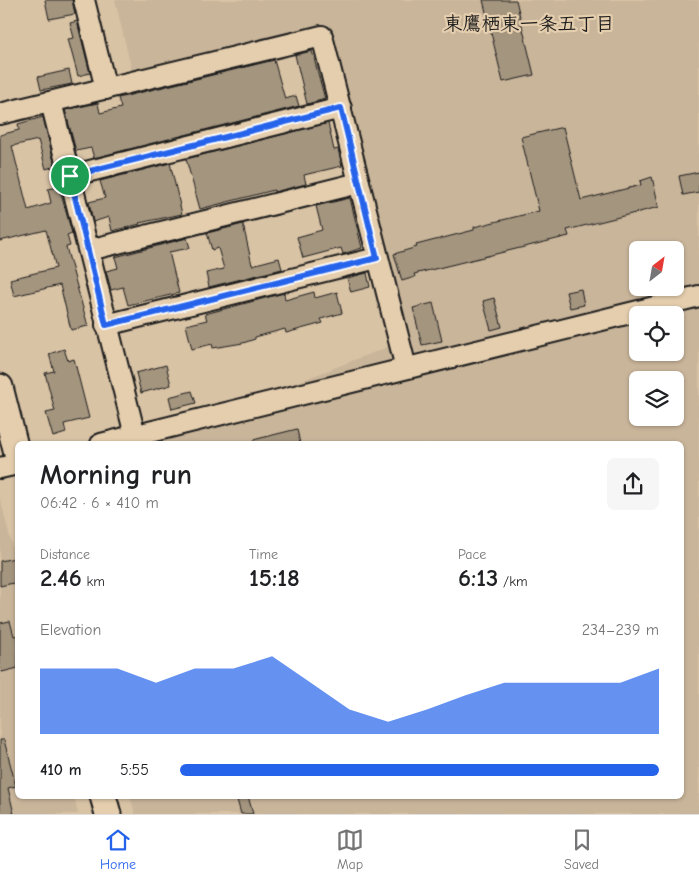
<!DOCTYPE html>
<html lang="en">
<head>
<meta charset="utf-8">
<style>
  :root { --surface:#fff; --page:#f6f6f6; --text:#202124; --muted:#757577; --line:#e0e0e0; --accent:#2563eb }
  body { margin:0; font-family:"Comic Neue","Klee One",sans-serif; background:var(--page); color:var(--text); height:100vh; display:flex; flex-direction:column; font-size:19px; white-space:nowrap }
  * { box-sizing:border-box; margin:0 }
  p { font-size:16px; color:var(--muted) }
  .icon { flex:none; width:28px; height:28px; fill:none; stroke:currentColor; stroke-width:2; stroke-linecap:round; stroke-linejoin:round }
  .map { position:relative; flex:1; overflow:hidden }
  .panel { position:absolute; left:15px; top:441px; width:669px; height:358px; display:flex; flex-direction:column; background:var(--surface); border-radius:8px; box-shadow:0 1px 4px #0004 }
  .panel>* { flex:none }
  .needle { width:32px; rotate:31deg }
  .buttons { position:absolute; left:629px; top:241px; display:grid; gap:10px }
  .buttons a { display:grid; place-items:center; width:55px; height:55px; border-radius:8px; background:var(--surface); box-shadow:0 1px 4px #0004; font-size:25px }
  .pin { position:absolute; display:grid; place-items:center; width:42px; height:42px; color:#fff; margin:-21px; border:2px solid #fff; border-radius:50%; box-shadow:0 1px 5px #0007 }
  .round { display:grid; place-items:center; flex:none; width:52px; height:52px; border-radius:8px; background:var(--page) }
  .overview { display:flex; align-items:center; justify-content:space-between; height:85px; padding:0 25px }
  h1 { font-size:28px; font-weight:700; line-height:38px }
  .stats { display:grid; grid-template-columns:repeat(3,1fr); gap:8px; height:85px; padding:5px 25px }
  .stats div { display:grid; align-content:center }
  .stats b { font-size:25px; font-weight:700 }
  .stats small { font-size:14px; font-weight:400 }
  .stats p { font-size:14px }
  .chart { height:140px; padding:10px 25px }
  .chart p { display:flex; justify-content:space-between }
  .chart svg { width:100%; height:90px; margin-top:5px; fill:var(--accent); opacity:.7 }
  ul { padding:0 25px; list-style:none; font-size:16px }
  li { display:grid; grid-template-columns:80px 60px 1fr; align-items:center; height:38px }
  li i { height:12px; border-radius:6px; background:var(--accent) }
  .menu { display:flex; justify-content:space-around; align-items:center; height:70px; border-top:1px solid var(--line); background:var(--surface); font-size:14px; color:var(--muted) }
  .menu a { display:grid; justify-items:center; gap:2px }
  .menu .active { color:var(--accent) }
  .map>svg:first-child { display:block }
  .built { fill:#c9b59a; fill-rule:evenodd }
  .building { fill:#a4957f; stroke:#1c1c1c }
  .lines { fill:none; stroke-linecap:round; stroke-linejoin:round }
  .minor-casing { stroke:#1c1c1c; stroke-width:24 }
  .major-casing { stroke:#1c1c1c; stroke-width:29 }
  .minor { stroke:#e5ceae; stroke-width:20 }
  .major { stroke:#e5ceae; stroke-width:25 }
  .route-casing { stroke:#fff; stroke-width:10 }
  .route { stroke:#2563eb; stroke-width:6 }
  .labels { text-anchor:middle; stroke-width:4.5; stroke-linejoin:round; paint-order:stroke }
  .neighbourhood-label { font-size:19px; font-weight:bold; fill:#1c1c1c; stroke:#e5ceae }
</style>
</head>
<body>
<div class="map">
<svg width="699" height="814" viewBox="0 0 699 814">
  <rect width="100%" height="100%" fill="#d9c3a5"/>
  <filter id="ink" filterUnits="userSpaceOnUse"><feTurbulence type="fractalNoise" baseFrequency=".02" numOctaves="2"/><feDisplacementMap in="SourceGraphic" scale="10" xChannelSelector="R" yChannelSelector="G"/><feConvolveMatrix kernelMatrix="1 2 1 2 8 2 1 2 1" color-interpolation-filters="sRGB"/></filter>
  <g filter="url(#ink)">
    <g class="built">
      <path d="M115,0H699V814H135L130,796H681V444H138L393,345L316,45L133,76ZM638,250H675V288H638ZM638,315H675V352H638ZM638,380H675V418H638Z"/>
      <path d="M0,498L18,569V796H74L78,814H0Z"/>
    </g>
    <g class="building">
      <path d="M45,0H72L75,14L49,19Z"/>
      <path d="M483,0H516L534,75L503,82Z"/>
      <path d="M77,21L90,73L78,76L68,39L74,38L70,23Z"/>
      <path d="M312,51L325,99L307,104L295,55Z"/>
      <path d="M274,60L285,99L296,96L299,106L94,158L91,148L76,151L65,110L98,103L100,113L121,108L118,98Z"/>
      <path d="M69,70L72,84L41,90L38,77Z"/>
      <path d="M43,117L55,166L46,169L38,140L12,146L28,210L51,203L48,189L59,187L72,233L67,235L70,246L66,247L88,326L71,330L60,285L14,296L10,279L56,268L46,230L0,241V135L19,130L18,124Z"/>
      <path d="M328,123L334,150L338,149L342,166L304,175L306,184L274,192V190L200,209L186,159Z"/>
      <path d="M563,127L581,200L641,185L640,181L652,177L659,207L567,230L569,236L414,274L415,277L402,281L394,254L417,247L416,245L474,230V227L539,211L521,137Z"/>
      <path d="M170,163L182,214L139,223L140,224L112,231L109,217L93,222L89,202L105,198L100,181Z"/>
      <path d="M699,172V192L683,195L679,176Z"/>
      <path d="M350,198L362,248L343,254L341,248L303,258L297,237L322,230L316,206Z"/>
      <path d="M243,224L252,265L279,258L282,269L209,287L206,273L224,269L218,248L212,250L207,233Z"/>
      <path d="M187,238L190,248L169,252L179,293L128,305L123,287L111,290L106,271L118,268L115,257Z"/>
      <path d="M367,273L370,287L351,292L347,278Z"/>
      <path d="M581,289L584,305L570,308L566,292Z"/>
      <path d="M314,292L315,298L337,292L342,313L321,319L323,323L286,333L285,329L255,337V339L243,343L213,348L212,344L192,349L186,325L207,320L205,314L284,293L285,300Z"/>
      <path d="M494,298L502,327L491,330L483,301Z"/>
      <path d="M433,303L442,341L422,345L413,308Z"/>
      <path d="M64,349L68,361L74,359L89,418L64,424L66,433L53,437L46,413L55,411L45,373L54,371L49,354Z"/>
      <path d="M166,365L171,385L141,393L136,373Z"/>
      <path d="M192,391L196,403L172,409L169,397Z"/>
      <path d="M297,429L300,444H254L253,440Z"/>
      <path d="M15,558L18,569V582L0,586V561Z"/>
      <path d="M10,621L14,636L18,635V668L2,672L0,665V623Z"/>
      <path d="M0,740H4L16,786L8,788L14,814H0Z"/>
      <path d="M236,796H248L253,814H241Z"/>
    </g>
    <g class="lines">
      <defs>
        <g id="minor">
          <path d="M84,0L106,89"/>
          <path d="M51,102L135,435"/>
          <path d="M0,114L322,36L406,368"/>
          <path d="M70,176L341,108"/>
          <path d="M89,250L359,183"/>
          <path d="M106,325L377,258"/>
          <path d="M101,444L699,296"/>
          <path d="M0,468L18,464"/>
        </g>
        <g id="major">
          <path d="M0,387L18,458"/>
          <path d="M103,796L108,814"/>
        </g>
      </defs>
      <use href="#minor" class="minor-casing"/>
      <use href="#major" class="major-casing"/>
      <use href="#minor" class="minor"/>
      <use href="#major" class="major"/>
    </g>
  </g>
  <g class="lines" filter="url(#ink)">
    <defs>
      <path id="route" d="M341,108L377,258L106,325L70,176Z"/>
    </defs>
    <use href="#route" class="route-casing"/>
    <use href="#route" class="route"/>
  </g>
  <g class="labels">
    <g class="neighbourhood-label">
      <text x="529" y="30">東鷹栖東一条五丁目</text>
    </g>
  </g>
</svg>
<div class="buttons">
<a><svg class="needle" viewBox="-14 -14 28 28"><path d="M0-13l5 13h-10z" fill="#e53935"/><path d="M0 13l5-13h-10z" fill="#757577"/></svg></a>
<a><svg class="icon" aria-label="locate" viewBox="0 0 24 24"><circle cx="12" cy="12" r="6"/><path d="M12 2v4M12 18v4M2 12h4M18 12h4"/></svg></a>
<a><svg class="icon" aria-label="layers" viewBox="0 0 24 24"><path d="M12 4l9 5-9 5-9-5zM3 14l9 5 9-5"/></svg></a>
</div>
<div class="pin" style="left:70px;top:176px;background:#1e9e55"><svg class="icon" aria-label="arrive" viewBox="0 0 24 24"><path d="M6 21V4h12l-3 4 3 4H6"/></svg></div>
<section class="panel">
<div class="overview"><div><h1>Morning run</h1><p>06:42 · 6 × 410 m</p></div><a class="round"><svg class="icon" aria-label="share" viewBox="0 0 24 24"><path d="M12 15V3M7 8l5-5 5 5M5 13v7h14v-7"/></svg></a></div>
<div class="stats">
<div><p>Distance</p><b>2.46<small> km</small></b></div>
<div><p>Time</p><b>15:18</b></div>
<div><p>Pace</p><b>6:13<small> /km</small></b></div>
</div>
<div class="chart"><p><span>Elevation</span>234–239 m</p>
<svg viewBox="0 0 160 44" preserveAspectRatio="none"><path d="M0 44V12L10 12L20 12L30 19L40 12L50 12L60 6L70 19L80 32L90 38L100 32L110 25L120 19L130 19L140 19L150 19L160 12V44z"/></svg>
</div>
<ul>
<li><b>410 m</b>5:55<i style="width:100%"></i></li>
</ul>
</section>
</div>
<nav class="menu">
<a class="active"><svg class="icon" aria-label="home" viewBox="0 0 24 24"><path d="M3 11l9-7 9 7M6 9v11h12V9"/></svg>Home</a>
<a><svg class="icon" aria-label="map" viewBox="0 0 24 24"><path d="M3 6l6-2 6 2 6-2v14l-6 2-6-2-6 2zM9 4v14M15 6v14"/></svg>Map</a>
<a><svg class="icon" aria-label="saved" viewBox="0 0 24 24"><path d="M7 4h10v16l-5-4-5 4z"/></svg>Saved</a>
</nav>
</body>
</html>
